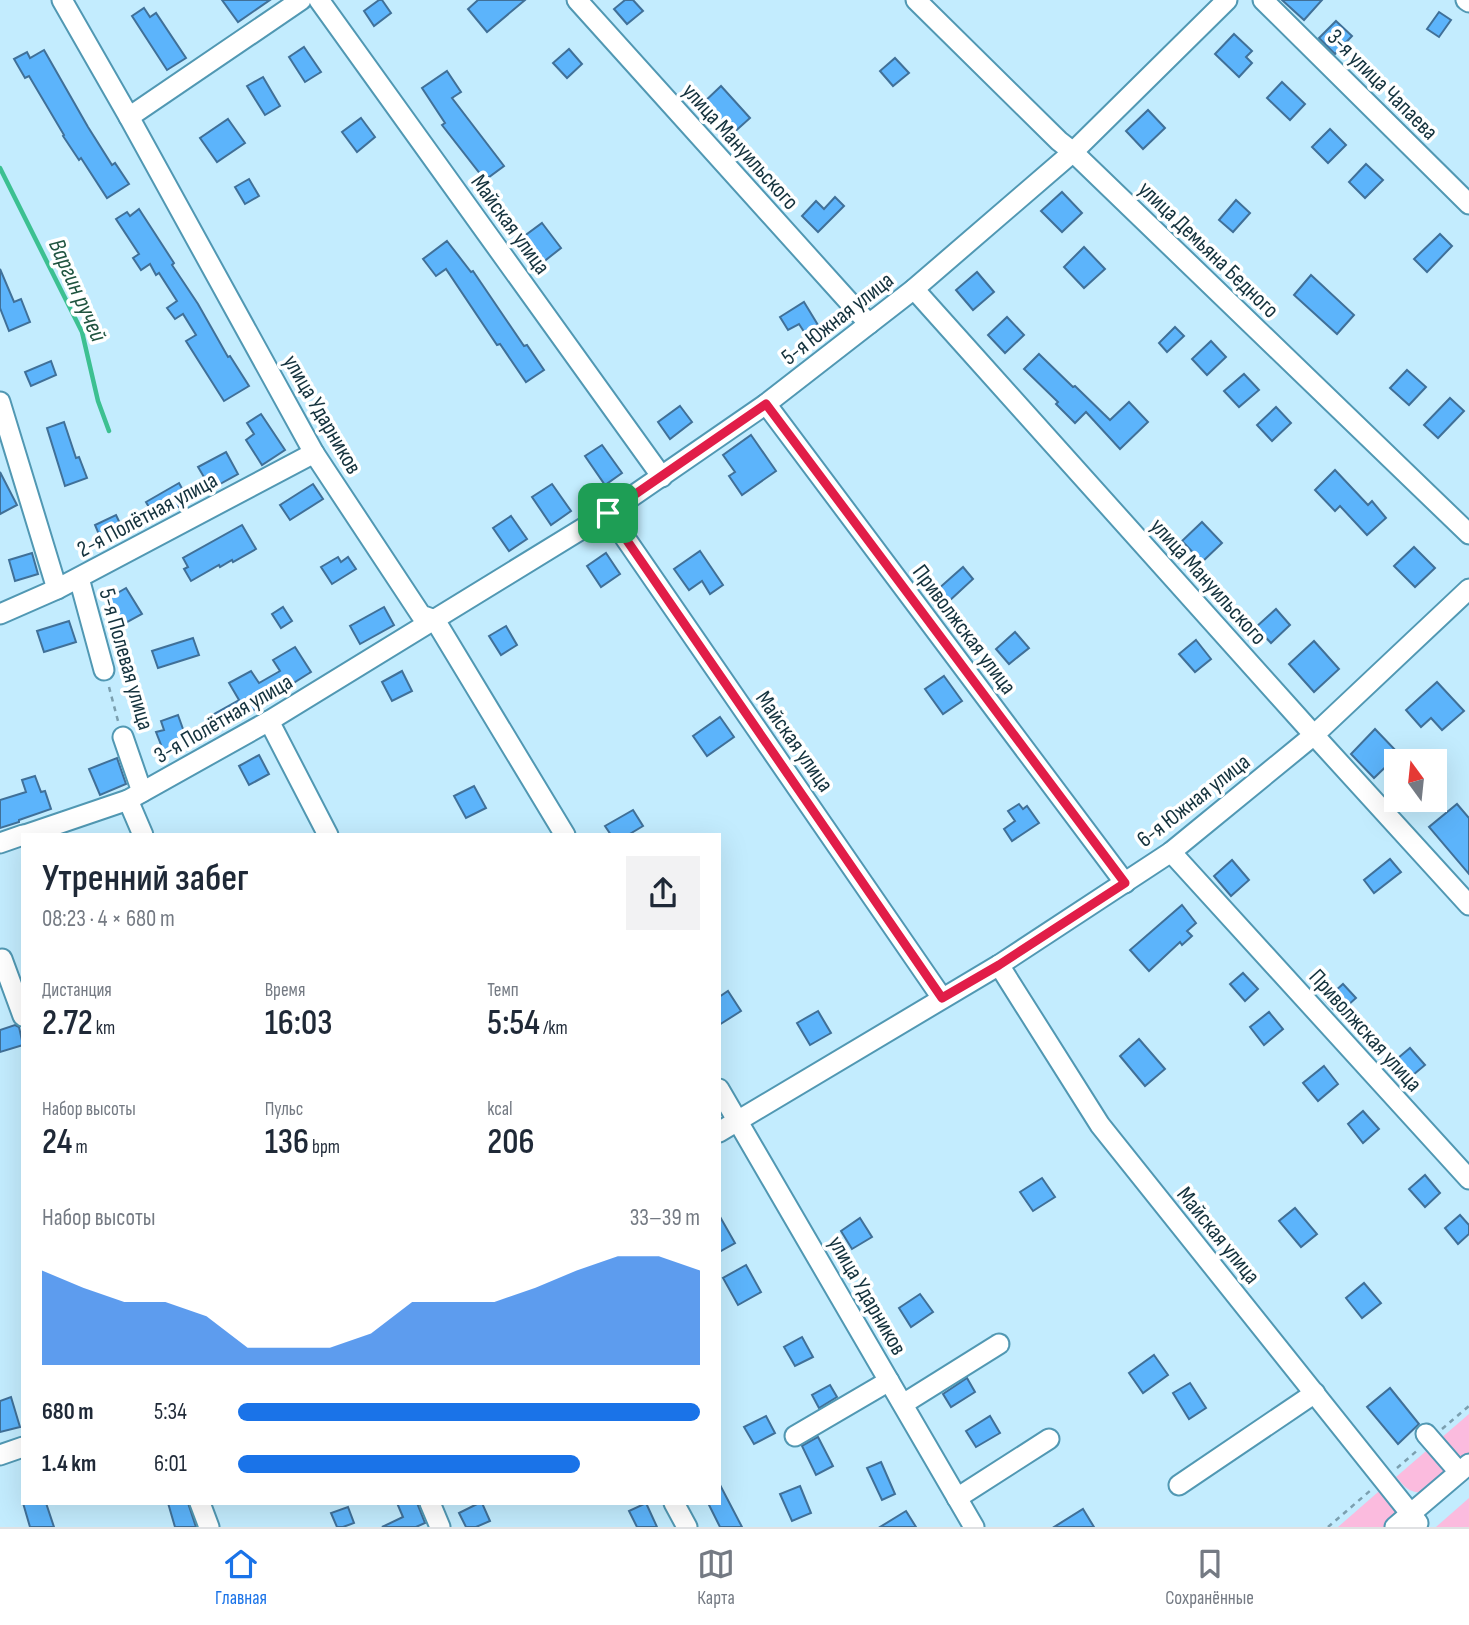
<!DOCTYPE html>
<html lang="ru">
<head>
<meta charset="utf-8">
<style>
  :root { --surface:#fff; --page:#f2f2f3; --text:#1f2937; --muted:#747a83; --line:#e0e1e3; --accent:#1a73e8 }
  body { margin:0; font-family:"Sofia Sans Condensed",sans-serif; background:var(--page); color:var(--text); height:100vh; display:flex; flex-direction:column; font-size:26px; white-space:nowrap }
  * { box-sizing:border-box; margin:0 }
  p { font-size:23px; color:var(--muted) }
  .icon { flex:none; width:38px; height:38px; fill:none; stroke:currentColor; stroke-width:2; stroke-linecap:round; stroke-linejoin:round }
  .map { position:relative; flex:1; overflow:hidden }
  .drawer { position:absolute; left:21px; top:833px; width:700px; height:672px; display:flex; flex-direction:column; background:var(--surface); border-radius:0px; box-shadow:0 7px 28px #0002 }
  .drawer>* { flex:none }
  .needle { width:46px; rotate:345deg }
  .controls { position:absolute; left:1384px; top:749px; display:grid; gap:14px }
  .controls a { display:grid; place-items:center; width:63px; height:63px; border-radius:0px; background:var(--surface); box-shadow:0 7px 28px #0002; font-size:35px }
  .pin { position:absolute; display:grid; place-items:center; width:60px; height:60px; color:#fff; margin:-30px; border-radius:14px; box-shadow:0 4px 10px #0006 }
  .round { display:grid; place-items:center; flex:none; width:74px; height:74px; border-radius:0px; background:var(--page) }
  .head { display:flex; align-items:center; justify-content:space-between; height:119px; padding:0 21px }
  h1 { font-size:38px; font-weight:600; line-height:52px }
  .metrics { display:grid; grid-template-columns:repeat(3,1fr); gap:10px; height:119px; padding:7px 21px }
  .metrics div { display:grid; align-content:center }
  .metrics b { font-size:35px; font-weight:600 }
  .metrics small { font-size:19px; font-weight:400 }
  .metrics p { font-size:19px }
  .chart { height:196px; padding:14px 21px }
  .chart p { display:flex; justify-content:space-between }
  .chart svg { width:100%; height:126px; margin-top:7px; fill:var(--accent); opacity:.7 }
  ul { padding:0 21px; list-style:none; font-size:23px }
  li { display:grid; grid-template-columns:112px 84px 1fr; align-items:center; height:52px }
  li i { height:18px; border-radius:9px; background:var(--accent) }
  .dock { display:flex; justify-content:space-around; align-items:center; height:98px; border-top:2px solid var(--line); background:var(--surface); font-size:19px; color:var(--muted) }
  .dock a { display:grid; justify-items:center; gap:4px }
  .dock .current { color:var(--accent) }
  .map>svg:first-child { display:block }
  .green { fill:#fbbbde }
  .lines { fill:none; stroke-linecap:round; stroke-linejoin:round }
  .stream { stroke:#3cc091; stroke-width:4.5 }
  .building { fill:#5cb4fb; stroke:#407098; stroke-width:2 }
  .minor-casing { stroke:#5198b3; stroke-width:23 }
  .path { stroke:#7b9faf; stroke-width:2.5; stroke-dasharray:5 5; stroke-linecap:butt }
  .minor { stroke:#fff; stroke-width:19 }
  .route-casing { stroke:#fff; stroke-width:14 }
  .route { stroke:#e11d48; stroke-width:9 }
  .labels { text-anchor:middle; stroke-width:7; stroke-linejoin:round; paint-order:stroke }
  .street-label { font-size:23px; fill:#14323d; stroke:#fff }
  .water-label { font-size:24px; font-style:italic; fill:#205440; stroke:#fff }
</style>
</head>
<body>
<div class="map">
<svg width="1469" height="1527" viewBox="0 0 1469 1527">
  <rect width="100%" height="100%" fill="#c3ecfe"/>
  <g class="green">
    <path d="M1469,1414V1456L1424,1493C1408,1492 1406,1488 1396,1477Z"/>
    <path d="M1385,1486L1397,1509L1396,1515L1392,1521L1384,1527H1338Z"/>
    <path d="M1469,1498V1527H1436Z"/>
  </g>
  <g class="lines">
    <path class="stream" d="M0,168L82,332L98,401L109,431"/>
  </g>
  <g class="building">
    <path d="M222,0H270L238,22Z"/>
    <path d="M379,0H382L391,13L374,26L364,11Z"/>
    <path d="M478,0H525L487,32L468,9Z"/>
    <path d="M625,0H633L643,11L627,24L614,9Z"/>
    <path d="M1282,0H1322L1304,20Z"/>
    <path d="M144,8L150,17L156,13L186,58L167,70L132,16Z"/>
    <path d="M1439,12L1451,20L1439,37L1427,29Z"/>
    <path d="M1336,21L1352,36L1335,54L1319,38Z"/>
    <path d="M1234,34L1252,51L1246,57L1252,63L1239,77L1215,54Z"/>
    <path d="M304,47L321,72L305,82L289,57Z"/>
    <path d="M569,49L582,64L567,78L553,63Z"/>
    <path d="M44,50L88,127L112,165L115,163L129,184L107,198L81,158L79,160L63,136L64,135L29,76L25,78L14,59L27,52L30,58Z"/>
    <path d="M895,58L909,73L893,86L880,71Z"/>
    <path d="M447,71L461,92L452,98L504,166L485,180L442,125L445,123L422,88Z"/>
    <path d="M263,77L280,106L265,115L247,86Z"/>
    <path d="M1282,82L1305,104L1290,120L1267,98Z"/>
    <path d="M721,86L750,118L731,135L702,104Z"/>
    <path d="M1148,110L1165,128L1143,149L1126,131Z"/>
    <path d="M361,118L375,137L357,152L342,132Z"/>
    <path d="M228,119L245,143L217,162L200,138Z"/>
    <path d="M1330,129L1346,145L1328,163L1312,147Z"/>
    <path d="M1366,164L1383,180L1365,198L1349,182Z"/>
    <path d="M249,179L259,196L245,204L235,187Z"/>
    <path d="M1062,192L1082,213L1062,232L1041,211Z"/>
    <path d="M835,197L844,206L818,232L802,216L816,201L824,209Z"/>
    <path d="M1236,200L1250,213L1233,232L1219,220Z"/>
    <path d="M139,209L174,263L172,265L198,304L228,357L230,356L249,386L224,401L186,341L196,335L183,314L175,319L167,308L177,301L159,273L156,275L150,264L141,270L133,258L139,254L116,219L127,212L130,216Z"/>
    <path d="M542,223L561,248L542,263L523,237Z"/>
    <path d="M1440,234L1452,246L1427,272L1414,259Z"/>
    <path d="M447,241L471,272L473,271L524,346L527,345L544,370L526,382L500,344L497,345L446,269L436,276L423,259Z"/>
    <path d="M1084,247L1105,269L1084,288L1064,267Z"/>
    <path d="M0,269L14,302L21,299L30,322L9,331L0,308Z"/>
    <path d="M977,272L994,292L973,310L956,290Z"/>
    <path d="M1311,275L1354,315L1337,334L1294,295Z"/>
    <path d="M804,302L821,330L808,338L799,324L788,330L780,317Z"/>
    <path d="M1007,317L1024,335L1005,353L988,335Z"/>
    <path d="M1175,327L1184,336L1167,352L1159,343Z"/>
    <path d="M1211,341L1226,357L1207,375L1192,359Z"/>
    <path d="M1039,354L1073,387L1075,386L1110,420L1129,402L1148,422L1120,449L1086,412L1075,423L1056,404L1058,402L1024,369Z"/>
    <path d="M51,361L56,375L31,386L25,372Z"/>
    <path d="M1407,370L1426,387L1409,405L1390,388Z"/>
    <path d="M1244,374L1259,390L1239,407L1224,391Z"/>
    <path d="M1450,398L1464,411L1438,438L1424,425Z"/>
    <path d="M680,406L692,422L670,439L658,422Z"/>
    <path d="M1276,407L1291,423L1272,441L1257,425Z"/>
    <path d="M261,414L285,450L262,465L246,440L254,434L247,423Z"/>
    <path d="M64,422L76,458L79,457L87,478L65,486L47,428Z"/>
    <path d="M751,435L776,471L742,495L729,476L735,472L723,455Z"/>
    <path d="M602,445L622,473L605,485L585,456Z"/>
    <path d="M226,452L238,474L211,489L198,467Z"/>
    <path d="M1335,470L1368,505L1372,501L1386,518L1367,535L1340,506L1335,511L1315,490Z"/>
    <path d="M0,472L17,505L0,514Z"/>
    <path d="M179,483L189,501L156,519L146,502Z"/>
    <path d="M313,484L323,499L290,520L280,505Z"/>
    <path d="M552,484L571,511L551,525L532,497Z"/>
    <path d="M116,515L125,534L103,544L95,525Z"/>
    <path d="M511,516L527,539L509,551L493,528Z"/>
    <path d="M1202,522L1222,543L1202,562L1182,541Z"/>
    <path d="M242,525L256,549L233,562L232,560L220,567L219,565L191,581L184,569L188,567L183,558Z"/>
    <path d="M1414,547L1435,568L1415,587L1394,566Z"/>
    <path d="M700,551L723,585L710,594L702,581L689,590L674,569Z"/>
    <path d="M32,553L38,574L15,581L9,560Z"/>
    <path d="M606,553L620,574L601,587L587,566Z"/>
    <path d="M338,557L341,562L348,557L356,569L332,584L321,567Z"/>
    <path d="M963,567L973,579L948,602L937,590Z"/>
    <path d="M126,588L142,614L122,625L107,599Z"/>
    <path d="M283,607L292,621L281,628L272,614Z"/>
    <path d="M384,607L394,625L360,644L350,626Z"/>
    <path d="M1276,609L1290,625L1271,643L1256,627Z"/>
    <path d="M69,621L76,642L44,652L37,631Z"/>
    <path d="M506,626L517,645L501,655L489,636Z"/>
    <path d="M1015,632L1029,648L1009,664L996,649Z"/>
    <path d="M193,638L199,655L158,668L152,651Z"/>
    <path d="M1196,640L1211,659L1195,672L1179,654Z"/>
    <path d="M1314,641L1339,669L1314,692L1289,664Z"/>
    <path d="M295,647L311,672L281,691L282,694L265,704L216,731L209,717L239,700L229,683L251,671L259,683L280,671L273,660Z"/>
    <path d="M402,671L412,691L392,701L382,682Z"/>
    <path d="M944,676L962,701L943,714L925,689Z"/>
    <path d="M1437,682L1464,711L1442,730L1431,718L1421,727L1406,710Z"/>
    <path d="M178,715L189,746L165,755L156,732L164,730L161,721Z"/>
    <path d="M720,717L734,737L707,756L693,736Z"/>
    <path d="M1375,729L1399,754L1374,778L1351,754Z"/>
    <path d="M259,755L269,774L249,785L239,766Z"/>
    <path d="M117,758L126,784L100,795L89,769Z"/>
    <path d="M35,776L41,792L45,791L51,809L19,820V822L0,828V800L26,792L22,780Z"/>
    <path d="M474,786L486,808L466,818L454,796Z"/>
    <path d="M1019,804L1023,809L1027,806L1039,823L1012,841L1004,829L1015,821L1008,811Z"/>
    <path d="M1457,804L1469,818V874L1429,827Z"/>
    <path d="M633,810L643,826L628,835H611L605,826Z"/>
    <path d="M1390,859L1401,872L1374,893L1364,880Z"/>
    <path d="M1232,860L1249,880L1231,896L1214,876Z"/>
    <path d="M1182,905L1196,923L1187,931L1192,936L1182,945L1180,942L1149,971L1130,950Z"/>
    <path d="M1243,973L1258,989L1245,1001L1230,984Z"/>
    <path d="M1343,984L1356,998L1338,1014L1325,1000Z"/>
    <path d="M728,991L741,1011L719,1025V997Z"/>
    <path d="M818,1011L831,1033L810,1045L797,1023Z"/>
    <path d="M1269,1012L1283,1029L1264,1045L1250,1027Z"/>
    <path d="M15,1025L19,1027L23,1045L0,1052V1030Z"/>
    <path d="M1139,1039L1165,1069L1145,1086L1120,1056Z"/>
    <path d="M1410,1048L1425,1065L1407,1080L1392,1063Z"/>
    <path d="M1324,1066L1338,1084L1318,1101L1303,1083Z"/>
    <path d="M1363,1111L1379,1129L1363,1143L1348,1124Z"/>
    <path d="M1425,1175L1440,1193L1425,1207L1409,1189Z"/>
    <path d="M1042,1178L1055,1197L1033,1211L1020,1192Z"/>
    <path d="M1295,1208L1317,1234L1301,1247L1279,1221Z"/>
    <path d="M719,1215L735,1243L719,1252Z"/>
    <path d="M1460,1215L1469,1225V1234L1458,1244L1445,1228Z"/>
    <path d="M860,1218L872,1237L852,1249L841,1231Z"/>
    <path d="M746,1265L761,1292L738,1305L723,1278Z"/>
    <path d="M1364,1283L1381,1303L1362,1318L1346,1298Z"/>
    <path d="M920,1294L933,1312L911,1327L899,1308Z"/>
    <path d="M802,1337L813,1357L795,1366L784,1347Z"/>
    <path d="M1154,1355L1168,1375L1143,1393L1129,1373Z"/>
    <path d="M967,1378L975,1392L951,1407L943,1394Z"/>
    <path d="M1190,1383L1206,1408L1189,1419L1173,1393Z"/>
    <path d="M830,1385L837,1397L819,1408L812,1395Z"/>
    <path d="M1390,1388L1419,1424L1398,1444L1367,1407Z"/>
    <path d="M11,1397L20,1427L0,1432V1401Z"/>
    <path d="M766,1416L775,1433L754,1444L744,1427Z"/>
    <path d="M990,1416L1000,1433L976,1447L966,1431Z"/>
    <path d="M818,1437L833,1466L816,1475L802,1446Z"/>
    <path d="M881,1462L895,1494L882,1500L867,1468Z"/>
    <path d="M719,1483L742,1527H720L708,1503H719Z"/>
    <path d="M800,1486L811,1513L792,1521L780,1494Z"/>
    <path d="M23,1503H46L54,1527H30Z"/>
    <path d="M168,1503H188L196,1527H175Z"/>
    <path d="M397,1503H417L425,1523L416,1527H382L403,1517Z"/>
    <path d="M479,1503H482L490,1521L476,1527H466L459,1513Z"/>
    <path d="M646,1503L657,1527H637L629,1511Z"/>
    <path d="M348,1507L354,1523L343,1527H337L331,1513Z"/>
    <path d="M1083,1509L1094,1527H1054Z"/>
    <path d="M906,1511L916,1527H880Z"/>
  </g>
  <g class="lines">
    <defs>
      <g id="minor">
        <path d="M62,0L129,117L314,453L421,615L435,620L565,835"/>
        <path d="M319,0L662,477"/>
        <path d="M577,0L869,324"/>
        <path d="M916,0L1059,141L1073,152L1469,534"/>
        <path d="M1263,0L1469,204"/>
        <path d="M1466,0L1469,2"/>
        <path d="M129,117L301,0"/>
        <path d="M914,289L1314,735L1469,905"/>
        <path d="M0,402L57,589"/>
        <path d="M766,404L1125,883"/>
        <path d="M608,513L942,998"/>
        <path d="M79,578L104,670"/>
        <path d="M0,614L57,589L314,453"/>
        <path d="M269,721L328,835"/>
        <path d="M123,737L142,792"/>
        <path d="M128,800L143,835"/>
        <path d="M25,835L128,800L269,721L608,513L766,404L914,289L1073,152L1227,0"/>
        <path d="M0,843L23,835"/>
        <path d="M1171,852L1469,1179"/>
        <path d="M2,959L23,1016"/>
        <path d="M999,965L1100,1125L1418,1523"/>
        <path d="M719,1089L974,1527"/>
        <path d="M719,1132L999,965L1171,852L1314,735L1469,589"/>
        <path d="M903,1404L999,1344"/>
        <path d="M1426,1434L1459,1472"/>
        <path d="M795,1436L889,1381"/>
        <path d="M0,1455L23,1447"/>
        <path d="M1179,1485L1315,1393"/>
        <path d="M957,1498L1049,1439"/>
        <path d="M200,1503L209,1527"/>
        <path d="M430,1503L440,1527"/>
        <path d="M674,1503L687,1527"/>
        <path d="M1395,1527L1469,1464"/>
      </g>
    </defs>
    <use href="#minor" class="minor-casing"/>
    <g class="path">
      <path d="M109,687L118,721"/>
      <path d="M1442,1429L1469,1406"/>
      <path d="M1397,1468L1419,1449"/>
      <path d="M1328,1527L1371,1490"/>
    </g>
    <use href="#minor" class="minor"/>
  </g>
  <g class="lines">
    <defs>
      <path id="route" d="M766,404L1125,883L999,965L942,998L608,513Z"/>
    </defs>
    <use href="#route" class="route-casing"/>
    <use href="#route" class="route"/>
  </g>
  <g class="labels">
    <g class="street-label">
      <text transform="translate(1383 84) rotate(45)" y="8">3-я улица Чапаева</text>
      <text transform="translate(741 146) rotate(48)" y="8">улица Мануильского</text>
      <text transform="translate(511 224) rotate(54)" y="8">Майская улица</text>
      <text transform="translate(1209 249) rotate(44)" y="8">улица Демьяна Бедного</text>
      <text transform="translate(837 318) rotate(-38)" y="8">5-я Южная улица</text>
      <text transform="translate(323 414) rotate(60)" y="8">улица Ударников</text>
      <text transform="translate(147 514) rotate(-28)" y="8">2-я Полётная улица</text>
      <text transform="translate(1209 581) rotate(48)" y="8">улица Мануильского</text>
      <text transform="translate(965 629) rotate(53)" y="8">Приволжская улица</text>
      <text transform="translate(127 659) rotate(74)" y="8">5-я Полевая улица</text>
      <text transform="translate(223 718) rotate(-30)" y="8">3-я Полётная улица</text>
      <text transform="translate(795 741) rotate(55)" y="8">Майская улица</text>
      <text transform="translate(1193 800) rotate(-38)" y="8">6-я Южная улица</text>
      <text transform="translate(1366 1030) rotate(48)" y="8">Приволжская улица</text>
      <text transform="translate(1219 1235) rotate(51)" y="8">Майская улица</text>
      <text transform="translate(868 1295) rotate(60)" y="8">улица Ударников</text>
    </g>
    <g class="water-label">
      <text transform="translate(78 290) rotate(66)" y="8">Варгин ручей</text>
    </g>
  </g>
</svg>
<div class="controls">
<a><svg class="needle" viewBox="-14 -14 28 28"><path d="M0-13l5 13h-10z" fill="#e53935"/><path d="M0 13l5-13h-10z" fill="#747a83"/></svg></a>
</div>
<div class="pin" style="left:608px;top:513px;background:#1e9e55"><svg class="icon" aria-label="arrive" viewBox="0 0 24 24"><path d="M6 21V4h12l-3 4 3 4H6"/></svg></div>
<section class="drawer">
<div class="head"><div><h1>Утренний забег</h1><p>08:23 · 4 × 680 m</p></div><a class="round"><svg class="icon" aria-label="share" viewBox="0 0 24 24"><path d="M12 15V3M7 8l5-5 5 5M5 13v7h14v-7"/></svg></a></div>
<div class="metrics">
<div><p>Дистанция</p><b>2.72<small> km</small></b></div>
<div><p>Время</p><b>16:03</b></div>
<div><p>Темп</p><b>5:54<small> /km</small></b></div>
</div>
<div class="metrics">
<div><p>Набор высоты</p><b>24<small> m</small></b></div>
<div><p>Пульс</p><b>136<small> bpm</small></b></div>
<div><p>kcal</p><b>206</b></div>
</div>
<div class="chart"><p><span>Набор высоты</span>33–39 m</p>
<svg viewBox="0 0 160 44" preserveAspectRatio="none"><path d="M0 44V11L10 17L20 22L30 22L40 27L50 38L60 38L70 38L80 33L90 22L100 22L110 22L120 17L130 11L140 6L150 6L160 11V44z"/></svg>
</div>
<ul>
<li><b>680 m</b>5:34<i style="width:100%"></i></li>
<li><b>1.4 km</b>6:01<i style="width:74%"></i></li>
</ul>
</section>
</div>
<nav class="dock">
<a class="current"><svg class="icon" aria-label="home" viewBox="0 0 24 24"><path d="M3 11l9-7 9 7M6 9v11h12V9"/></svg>Главная</a>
<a><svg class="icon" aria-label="map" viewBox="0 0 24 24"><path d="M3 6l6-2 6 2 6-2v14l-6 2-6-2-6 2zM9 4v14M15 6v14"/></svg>Карта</a>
<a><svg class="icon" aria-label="saved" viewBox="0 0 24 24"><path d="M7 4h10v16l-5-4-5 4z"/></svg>Сохранённые</a>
</nav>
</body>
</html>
